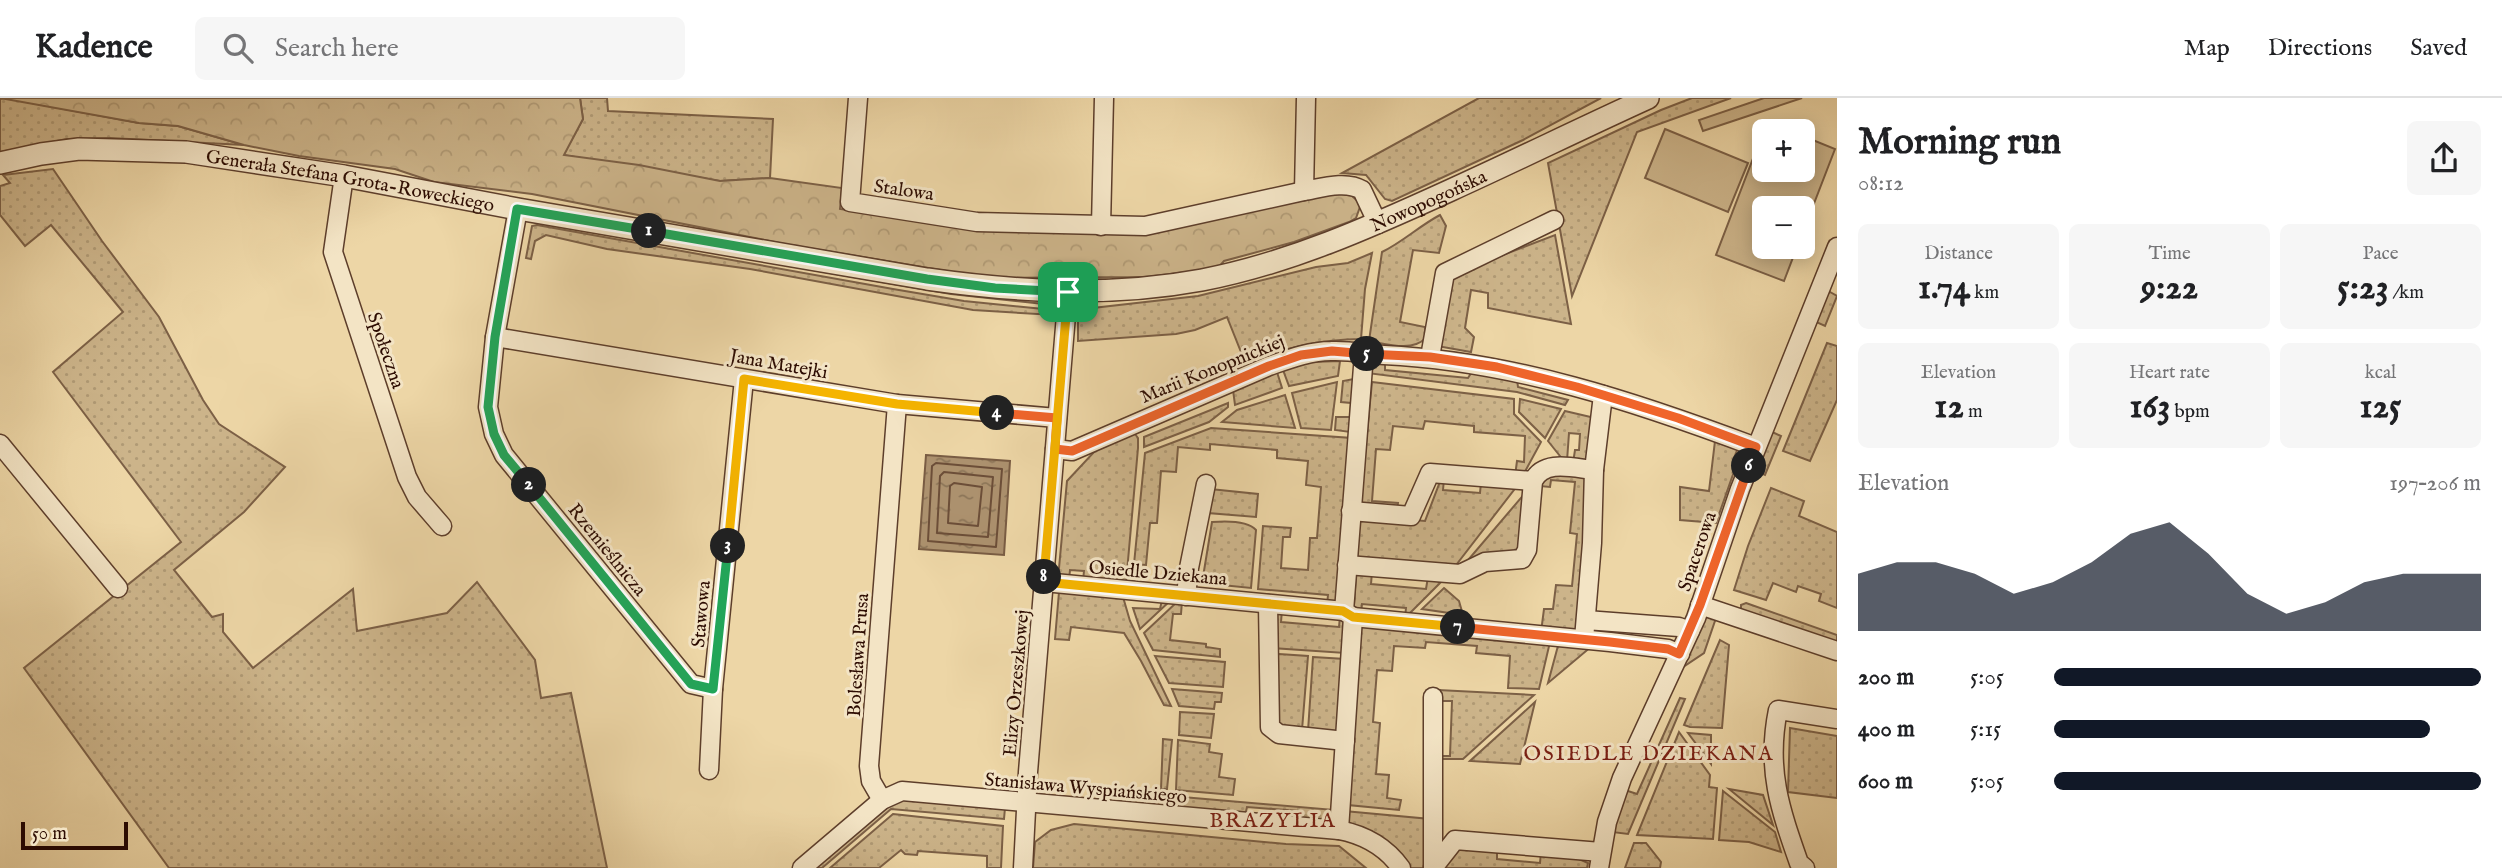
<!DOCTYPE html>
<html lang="en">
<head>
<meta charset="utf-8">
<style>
  :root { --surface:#fff; --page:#f6f6f6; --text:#202124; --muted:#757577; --line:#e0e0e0; --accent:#111827 }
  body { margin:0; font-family:"IM FELL English",serif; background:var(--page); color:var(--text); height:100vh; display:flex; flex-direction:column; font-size:26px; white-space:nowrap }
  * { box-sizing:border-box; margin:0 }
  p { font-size:23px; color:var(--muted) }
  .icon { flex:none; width:38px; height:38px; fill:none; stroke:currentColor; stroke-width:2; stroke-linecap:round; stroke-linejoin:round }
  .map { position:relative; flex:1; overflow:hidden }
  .side { display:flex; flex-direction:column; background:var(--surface); width:665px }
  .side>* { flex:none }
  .fabs { position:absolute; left:1752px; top:21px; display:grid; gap:14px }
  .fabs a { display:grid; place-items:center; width:63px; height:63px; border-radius:10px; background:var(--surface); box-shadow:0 4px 18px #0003; font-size:35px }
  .scale { position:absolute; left:21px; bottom:18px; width:107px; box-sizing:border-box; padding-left:7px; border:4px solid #2d0c02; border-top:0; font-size:19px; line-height:24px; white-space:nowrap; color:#2d0c02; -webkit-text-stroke:5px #f3e4c5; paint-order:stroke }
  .pin { position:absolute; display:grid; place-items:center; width:60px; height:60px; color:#fff; margin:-30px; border-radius:14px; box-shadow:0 4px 10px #0006 }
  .km { position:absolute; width:35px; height:35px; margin:-18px; border-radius:50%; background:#222; color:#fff; font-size:19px; line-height:35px; text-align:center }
  .round { display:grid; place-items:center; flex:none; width:74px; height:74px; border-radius:10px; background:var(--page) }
  .overview { display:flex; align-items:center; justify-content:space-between; height:119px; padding:0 21px }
  h1 { font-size:38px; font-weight:700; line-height:52px }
  .figures { display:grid; grid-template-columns:repeat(3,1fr); gap:10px; height:119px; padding:7px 21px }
  .figures div { display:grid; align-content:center; border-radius:10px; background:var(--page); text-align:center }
  .figures b { font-size:35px; font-weight:700 }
  .figures small { font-size:19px; font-weight:400 }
  .figures p { font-size:19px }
  .chart { height:196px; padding:14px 21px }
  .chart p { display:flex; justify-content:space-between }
  .chart svg { width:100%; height:126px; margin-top:7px; fill:var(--accent); opacity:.7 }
  ul { padding:0 21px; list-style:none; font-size:23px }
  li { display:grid; grid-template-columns:112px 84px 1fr; align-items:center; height:52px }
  li i { height:18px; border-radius:9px; background:var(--accent) }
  header { display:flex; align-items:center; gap:42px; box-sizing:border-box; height:98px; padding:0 35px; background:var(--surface); border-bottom:2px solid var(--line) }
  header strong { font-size:33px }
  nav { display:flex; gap:38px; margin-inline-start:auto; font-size:24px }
  .search { width:490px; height:63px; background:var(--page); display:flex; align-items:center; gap:18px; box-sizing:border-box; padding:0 24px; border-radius:10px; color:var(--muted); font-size:26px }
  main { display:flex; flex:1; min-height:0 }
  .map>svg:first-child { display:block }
  .green { fill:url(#green-dots); stroke:#7c6046; stroke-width:2 }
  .forest { fill:url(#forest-crowns); stroke:#7c6046; stroke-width:2 }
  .pitch { fill:#ccb48a; stroke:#7c6046; stroke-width:2 }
  .water { fill:url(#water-ripples); stroke:#795c43; stroke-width:2 }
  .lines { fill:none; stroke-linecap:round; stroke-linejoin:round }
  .shore { stroke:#6c4e38; stroke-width:2 }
  .minor-casing { stroke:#5d3e2b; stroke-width:21 }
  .tertiary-casing { stroke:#5d3e2b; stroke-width:24 }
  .minor { stroke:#f3e4c5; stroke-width:18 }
  .tertiary { stroke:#f3e4c5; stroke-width:21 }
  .split-1-casing { stroke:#fff; stroke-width:14 }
  .split-2-casing { stroke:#fff; stroke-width:14 }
  .split-3-casing { stroke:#fff; stroke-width:14 }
  .split-4-casing { stroke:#fff; stroke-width:14 }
  .split-5-casing { stroke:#fff; stroke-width:14 }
  .split-6-casing { stroke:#fff; stroke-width:14 }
  .split-7-casing { stroke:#fff; stroke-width:14 }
  .split-8-casing { stroke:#fff; stroke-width:14 }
  .split-9-casing { stroke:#fff; stroke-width:14 }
  .split-1 { stroke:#22a559; stroke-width:9 }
  .split-2 { stroke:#22a559; stroke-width:9 }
  .split-3 { stroke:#22a559; stroke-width:9 }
  .split-4 { stroke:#f5b400; stroke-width:9 }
  .split-5 { stroke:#f0652b; stroke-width:9 }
  .split-6 { stroke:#f0652b; stroke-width:9 }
  .split-7 { stroke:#f0652b; stroke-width:9 }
  .split-8 { stroke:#f5b400; stroke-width:9 }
  .split-9 { stroke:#f5b400; stroke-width:9 }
  .labels { text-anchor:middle; stroke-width:6; stroke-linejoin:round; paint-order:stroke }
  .street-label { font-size:19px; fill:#2d0c02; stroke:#f3e4c5 }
  .neighbourhood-label { font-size:21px; letter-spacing:2px; fill:#7a1f14; stroke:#f3e4c5 }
</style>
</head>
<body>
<header>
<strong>Kadence</strong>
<div class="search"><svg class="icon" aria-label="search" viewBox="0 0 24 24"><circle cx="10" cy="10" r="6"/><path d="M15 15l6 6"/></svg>Search here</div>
<nav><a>Map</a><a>Directions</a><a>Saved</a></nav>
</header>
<main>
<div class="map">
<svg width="1837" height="770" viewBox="0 0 1837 770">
  <defs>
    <pattern id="green-dots" width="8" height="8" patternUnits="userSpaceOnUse" patternTransform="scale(1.75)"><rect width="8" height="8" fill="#ccb48a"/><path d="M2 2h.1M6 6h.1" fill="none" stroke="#b09a75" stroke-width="1.8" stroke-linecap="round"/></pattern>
    <pattern id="forest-crowns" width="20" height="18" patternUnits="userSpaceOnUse" patternTransform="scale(1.75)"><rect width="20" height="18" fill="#ccb48a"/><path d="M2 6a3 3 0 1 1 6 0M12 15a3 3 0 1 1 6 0" fill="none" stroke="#b09a75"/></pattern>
    <pattern id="water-ripples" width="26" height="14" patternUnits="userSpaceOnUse" patternTransform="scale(1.75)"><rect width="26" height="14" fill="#ac916e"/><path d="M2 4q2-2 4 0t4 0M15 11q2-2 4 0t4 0" fill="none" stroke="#8c7558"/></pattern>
  </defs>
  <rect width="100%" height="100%" fill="#edd6a6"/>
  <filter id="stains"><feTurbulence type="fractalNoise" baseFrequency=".00286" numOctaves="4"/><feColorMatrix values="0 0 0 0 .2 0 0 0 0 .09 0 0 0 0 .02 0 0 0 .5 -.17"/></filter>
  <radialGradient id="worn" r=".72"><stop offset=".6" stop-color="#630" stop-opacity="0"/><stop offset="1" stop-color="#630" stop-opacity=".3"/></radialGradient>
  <g class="green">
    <path d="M5,0L139,25L178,28L244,47L110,40L67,41L0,54V1Z"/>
    <path d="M580,0H607L608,13L773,21L770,80L720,83L563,57L583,21Z"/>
    <path d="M1479,0H1601L1523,42L1392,103L1385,101L1366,77L1342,75Z"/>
    <path d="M1692,0H1731L1637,34L1572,198L1548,65L1661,12Z"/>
    <path d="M53,71L102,143L159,219L203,302L219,326L285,369L244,414L174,472L212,519L223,516V534L253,570L353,491L357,533L447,515L477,484L535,562L541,600L571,595L607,770H169L24,570L181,444L53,274L123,214L51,127L25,148L0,117V88L10,85L3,77Z"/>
    <path d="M1440,117L1446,128L1439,155L1413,152L1400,224L1425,229L1426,240C1412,254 1387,246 1369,243L1382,154C1403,144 1419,128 1440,117Z"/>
    <path d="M536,124L1045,202L1053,207L951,196Z"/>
    <path d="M537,127L893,191L964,203L1053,212L1054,217L973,212L750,171L607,151L546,137L535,143L531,161L526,160L532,128Z"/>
    <path d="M1555,137L1571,226L1488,210V195L1471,192L1465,230L1474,239L1471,254L1437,248L1448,187L1456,175Z"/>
    <path d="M1372,155L1365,191L1361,241C1320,241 1283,251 1245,264L1227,219L1195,232L1176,236L1078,243V219L1084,211L1198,198L1316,169L1348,165Z"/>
    <path d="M1830,194L1837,198L1825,228L1814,223L1825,196Z"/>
    <path d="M1827,245L1837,248V302L1810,363L1783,353Z"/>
    <path d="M1340,263L1338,278L1289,288L1283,272L1311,264Z"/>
    <path d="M1377,264H1385V272L1468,280L1473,272L1517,281L1518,289L1568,302L1565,307L1517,294L1367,275L1369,268Z"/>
    <path d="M1277,274L1282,290L1235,307L1233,292Z"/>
    <path d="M1359,280L1350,334L1335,332L1336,319H1350L1351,305L1341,304L1343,283Z"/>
    <path d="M1337,284L1331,332L1301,330L1292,295Z"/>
    <path d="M1372,284L1514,301V316L1541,344L1522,379L1515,378L1517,363L1524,364L1525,338L1474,334V328L1425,323L1423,331L1393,328L1390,352L1376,351L1372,403L1398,405L1397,412L1360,408Z"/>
    <path d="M1285,297L1295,330L1222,324L1237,312Z"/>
    <path d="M1520,301L1561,311L1545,340L1519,314Z"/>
    <path d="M1228,305V309L1209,324L1144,349V339Z"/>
    <path d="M1565,313L1595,320L1588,362L1573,365L1575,352H1579L1580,336L1569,335L1567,363H1564L1548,343Z"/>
    <path d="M1211,330L1352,340L1338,504L1327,507L1328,497L1258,491L1263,428L1291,430L1290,439H1283L1281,470L1308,472L1310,440H1317L1321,389L1306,387L1308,363L1277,360V352L1210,346V352L1178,349L1176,374L1161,373L1157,425H1150L1146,467L1134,466L1145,355Z"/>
    <path d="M1132,332L1138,340V350L1126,485L1083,483L1084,473L1070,472L1069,482L1058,481L1067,383L1094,354Z"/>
    <path d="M1770,333L1781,338L1765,377L1754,372Z"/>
    <path d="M1715,343L1738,350L1734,360L1737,365L1716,425L1680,422V389L1709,393Z"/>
    <path d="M1550,373L1588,378L1581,534H1541L1544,511H1553L1556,487L1572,488L1577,436L1570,435L1575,384L1551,382L1550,389L1539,388Z"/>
    <path d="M1441,381H1444L1443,392L1480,395L1481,384L1517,388L1453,471L1356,462L1357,421L1362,418L1425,423Z"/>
    <path d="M1771,390L1804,403L1799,418L1837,434V510L1819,503L1821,496L1798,488L1796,494L1773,485L1766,502L1734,492L1748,448Z"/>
    <path d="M1210,391L1258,396L1256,419L1208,415Z"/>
    <path d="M1526,394L1521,452L1463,468Z"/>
    <path d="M1212,424C1225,423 1247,422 1256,432L1251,490L1202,485Z"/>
    <path d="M1372,474L1371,486L1426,491L1428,479L1434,480L1440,485L1405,520L1406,510L1362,506L1361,516L1354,511V507L1356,476Z"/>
    <path d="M1444,490L1459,503L1463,517L1422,511Z"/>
    <path d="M1059,494L1123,499L1130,523L1171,608L1164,607L1141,563L1124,535L1071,529L1069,542L1055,541Z"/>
    <path d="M1162,502H1171L1140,531L1133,510L1160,511Z"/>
    <path d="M1178,503H1182L1181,516H1173L1170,542L1206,546V549L1220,551V559L1153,552L1144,535Z"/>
    <path d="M1746,505L1837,537V551L1741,517V507Z"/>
    <path d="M1282,512L1281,524L1339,529L1340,518L1347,523L1345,555L1272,550L1275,516Z"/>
    <path d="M1704,517H1717L1704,555L1683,569L1681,568Z"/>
    <path d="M1358,527L1550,544L1539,591L1508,590L1510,558L1476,555L1477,548L1426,544L1425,550L1394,548L1392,573L1377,572L1373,624L1380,625L1376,676L1389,677L1387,700L1401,702L1399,712L1348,707Z"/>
    <path d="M1720,542L1729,547L1722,630L1690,629L1684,627Z"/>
    <path d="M1559,544L1592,548L1548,585Z"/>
    <path d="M1279,556L1308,558L1302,632L1277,627L1274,558Z"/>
    <path d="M1155,558L1225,564L1223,589L1169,585Z"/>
    <path d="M1313,559L1345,561L1341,628L1335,635L1308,633Z"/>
    <path d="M1172,591L1222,595L1221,604H1215L1214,611L1179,608Z"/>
    <path d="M1438,592L1534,597L1463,661H1440L1438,658H1450L1452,603H1440Z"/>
    <path d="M1680,600L1685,601L1628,736L1612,734L1625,692L1637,696Z"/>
    <path d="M1535,604L1520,666L1470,663Z"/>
    <path d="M1180,614L1214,616L1211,640L1179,637Z"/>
    <path d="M1790,630L1837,638V700L1788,694Z"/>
    <path d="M1679,634L1710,677L1709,689L1717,690L1713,741L1637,737Z"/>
    <path d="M1688,635L1711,637V666Z"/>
    <path d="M1163,641L1172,642L1167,691H1161Z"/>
    <path d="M1178,642L1210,646L1209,654L1222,656L1219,679L1235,681L1233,697L1176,692Z"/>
    <path d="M1729,691L1763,697L1773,727Z"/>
    <path d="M1723,693L1775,734L1781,754L1749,744L1719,742Z"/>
    <path d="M1159,697L1335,712L1327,724L1301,722L1299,713L1247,709L1245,718L1164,709L1161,705Z"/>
    <path d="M903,701L1005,710L1004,721L891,711L822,770H815L891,706Z"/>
    <path d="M1344,713L1430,721L1429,770H1410L1396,752L1346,728Z"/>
    <path d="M893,716L1003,728L1001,770H987V758L918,753L917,757L905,756L901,752L879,770H830Z"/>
    <path d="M1074,726L1286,746L1339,748L1366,770H1033L1035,744L1051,732Z"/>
    <path d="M1634,745H1646L1661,764L1660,770H1625Z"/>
    <path d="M1458,750L1497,751V761L1540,765L1541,754L1579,757V761L1588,765L1587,770H1441Z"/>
  </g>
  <path class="forest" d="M0,0H580L583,21L564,57L639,67L720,83L770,80L842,90L840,111L945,128L1056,132L1336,94L1352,98L1361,106L1356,120L1349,124L1294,144L1224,163L1218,170L1146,179L989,180L790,147L532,96L434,84L395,71L299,58L244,47L178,28L139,25Z"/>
  <g class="pitch">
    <path d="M1764,0H1802L1703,33L1699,22Z"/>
    <path d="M1767,24L1790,33H1764V72H1802L1803,38L1835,51L1803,134L1802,110H1764V149H1797L1784,183L1716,157Z"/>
    <path d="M1665,31L1748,65L1728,114L1645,80Z"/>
  </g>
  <path class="water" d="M926,357L1010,363L1004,457L919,451Z"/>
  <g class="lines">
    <g class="shore">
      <path d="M936,365L1002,371L996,449L928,443L932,368Z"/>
      <path d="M944,374L993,379L988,439L937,435L940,378Z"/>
      <path d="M954,385L982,389L978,428L948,425L950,388Z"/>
    </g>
    <defs>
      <g id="minor">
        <path d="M858,0L850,104L977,124L1145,128L1304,93"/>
        <path d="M1306,0L1304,93C1321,90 1346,82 1362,92L1378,126"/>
        <path d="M344,78L333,154L407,379L417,399L442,428"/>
        <path d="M518,111L495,239L488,309L494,336L504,357L691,586L713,591"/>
        <path d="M1101,128L1104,0"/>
        <path d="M495,239L897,306L1057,320"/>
        <path d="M1430,259L1445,175L1554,122"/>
        <path d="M0,346L118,490"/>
        <path d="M1055,351L1072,353L1269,268C1289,261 1310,253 1331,253C1349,252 1367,256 1384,257C1513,263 1636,304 1756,349"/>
        <path d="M1351,413L1411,418L1430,375L1533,383"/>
        <path d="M1347,467L1460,476L1485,464L1522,461L1527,452L1533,383C1544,361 1573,370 1594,372L1603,297"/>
        <path d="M1044,484L1344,513"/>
        <path d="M1186,498L1189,470L1206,386"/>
        <path d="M1268,506L1270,629L1279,636L1345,643"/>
        <path d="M1700,507L1837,553"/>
        <path d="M1353,519L1610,544L1668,551L1680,556"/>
        <path d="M1586,522L1679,529L1690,533"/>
        <path d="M1584,541L1592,445L1594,372"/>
        <path d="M709,672L713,591L744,281"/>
        <path d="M882,702L871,683L869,668L897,306"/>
        <path d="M1339,732L1353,519L1344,513L1364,256"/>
        <path d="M802,770L882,702L902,693L1339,732C1365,737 1386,749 1401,770"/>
        <path d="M1023,770L1028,674L1068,193"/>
        <path d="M1433,770L1455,742L1601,754"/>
        <path d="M1433,770V599"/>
        <path d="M1599,770L1607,724L1622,680L1696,520L1740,391L1837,149"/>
        <path d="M1805,770L1799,765C1780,711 1766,671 1778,612L1837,621"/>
      </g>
      <g id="tertiary">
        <path id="s1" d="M0,65L41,56L79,51L186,54L344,78L518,111L927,181C1018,194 1110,199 1202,182C1290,165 1370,129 1451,92C1517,62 1582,30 1648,0"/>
      </g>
    </defs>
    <use href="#minor" class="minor-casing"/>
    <use href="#tertiary" class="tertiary-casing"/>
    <use href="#minor" class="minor"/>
    <use href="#tertiary" class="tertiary"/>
  </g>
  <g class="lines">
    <defs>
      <path id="split-1" d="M649,133L927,181L995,190L1068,194"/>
      <path id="split-2" d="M529,387L504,357L494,336L488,309L495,239L517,111L649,133"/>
      <path id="split-3" d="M529,387L691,586L713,591L728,448"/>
      <path id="split-4" d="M728,448L744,281L897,306L997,315"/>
      <path id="split-5" d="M997,315L1057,320L1055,351L1072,353L1269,268L1301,257L1332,253L1367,256"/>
      <path id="split-6" d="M1367,256L1430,259L1497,269L1577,289L1678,320L1756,349L1749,368"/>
      <path id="split-7" d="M1458,529L1610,544L1668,551L1679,556L1700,507L1749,368"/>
      <path id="split-8" d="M1044,479V484L1343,513L1353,519L1458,529"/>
      <path id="split-9" d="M1044,479L1068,194"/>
    </defs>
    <use href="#split-1" class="split-1-casing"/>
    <use href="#split-2" class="split-2-casing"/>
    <use href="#split-3" class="split-3-casing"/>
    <use href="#split-4" class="split-4-casing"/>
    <use href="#split-5" class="split-5-casing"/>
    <use href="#split-6" class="split-6-casing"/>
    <use href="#split-7" class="split-7-casing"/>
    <use href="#split-8" class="split-8-casing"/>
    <use href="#split-9" class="split-9-casing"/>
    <use href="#split-1" class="split-1"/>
    <use href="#split-2" class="split-2"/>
    <use href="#split-3" class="split-3"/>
    <use href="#split-4" class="split-4"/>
    <use href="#split-5" class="split-5"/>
    <use href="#split-6" class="split-6"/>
    <use href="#split-7" class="split-7"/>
    <use href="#split-8" class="split-8"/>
    <use href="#split-9" class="split-9"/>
  </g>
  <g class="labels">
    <g class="street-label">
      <text dy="7" stroke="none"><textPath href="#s1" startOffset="354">Generała Stefana Grota-Roweckiego</textPath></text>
      <text transform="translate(904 91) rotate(8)" y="7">Stalowa</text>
      <text dy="7" stroke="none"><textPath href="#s1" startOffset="1456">Nowopogońska</textPath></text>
      <text transform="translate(387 252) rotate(71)" y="7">Społeczna</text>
      <text transform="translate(779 265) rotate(10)" y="7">Jana Matejki</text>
      <text transform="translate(1212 270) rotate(-22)" y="7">Marii Konopnickiej</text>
      <text transform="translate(608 451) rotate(51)" y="7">Rzemieślnicza</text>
      <text transform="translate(1696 453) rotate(-71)" y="7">Spacerowa</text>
      <text transform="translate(1158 474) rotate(5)" y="7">Osiedle Dziekana</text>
      <text transform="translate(700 516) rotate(-85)" y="7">Stawowa</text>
      <text transform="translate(857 557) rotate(-86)" y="7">Bolesława Prusa</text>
      <text transform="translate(1015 585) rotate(-85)" y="7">Elizy Orzeszkowej</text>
      <text transform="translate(1086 689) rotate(5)" y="7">Stanisława Wyspiańskiego</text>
    </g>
    <g class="neighbourhood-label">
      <text x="1649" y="662">OSIEDLE DZIEKANA</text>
      <text x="1273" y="729">BRAZYLIA</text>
    </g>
  </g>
  <rect width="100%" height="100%" filter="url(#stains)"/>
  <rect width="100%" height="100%" fill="url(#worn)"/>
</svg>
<div class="fabs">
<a>+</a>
<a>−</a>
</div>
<div class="scale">50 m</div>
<div class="pin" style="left:1068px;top:194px;background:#1e9e55"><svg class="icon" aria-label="arrive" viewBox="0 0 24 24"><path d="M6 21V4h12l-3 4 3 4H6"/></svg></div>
<b class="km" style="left:649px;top:133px">1</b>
<b class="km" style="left:529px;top:387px">2</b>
<b class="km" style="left:728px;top:448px">3</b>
<b class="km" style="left:997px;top:315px">4</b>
<b class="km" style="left:1367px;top:256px">5</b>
<b class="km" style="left:1749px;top:368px">6</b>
<b class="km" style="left:1458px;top:529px">7</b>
<b class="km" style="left:1044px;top:479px">8</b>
</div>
<section class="side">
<div class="overview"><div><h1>Morning run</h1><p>08:12</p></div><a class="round"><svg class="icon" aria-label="share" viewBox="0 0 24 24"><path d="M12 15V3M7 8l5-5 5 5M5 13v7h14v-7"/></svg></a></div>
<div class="figures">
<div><p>Distance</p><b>1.74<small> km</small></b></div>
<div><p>Time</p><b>9:22</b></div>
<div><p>Pace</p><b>5:23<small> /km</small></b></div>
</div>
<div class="figures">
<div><p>Elevation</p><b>12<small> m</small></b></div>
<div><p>Heart rate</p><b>163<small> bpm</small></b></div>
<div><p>kcal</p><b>125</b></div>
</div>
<div class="chart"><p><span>Elevation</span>197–206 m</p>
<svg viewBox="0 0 160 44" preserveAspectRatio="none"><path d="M0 44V24L10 20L20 20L30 24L40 31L50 27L60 20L70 10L80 6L90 17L100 31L110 38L120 34L130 27L140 24L150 24L160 24V44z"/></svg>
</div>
<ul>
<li><b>200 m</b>5:05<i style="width:100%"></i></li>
<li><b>400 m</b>5:15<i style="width:88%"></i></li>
<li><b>600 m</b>5:05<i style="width:100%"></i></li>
</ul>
</section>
</main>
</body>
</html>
